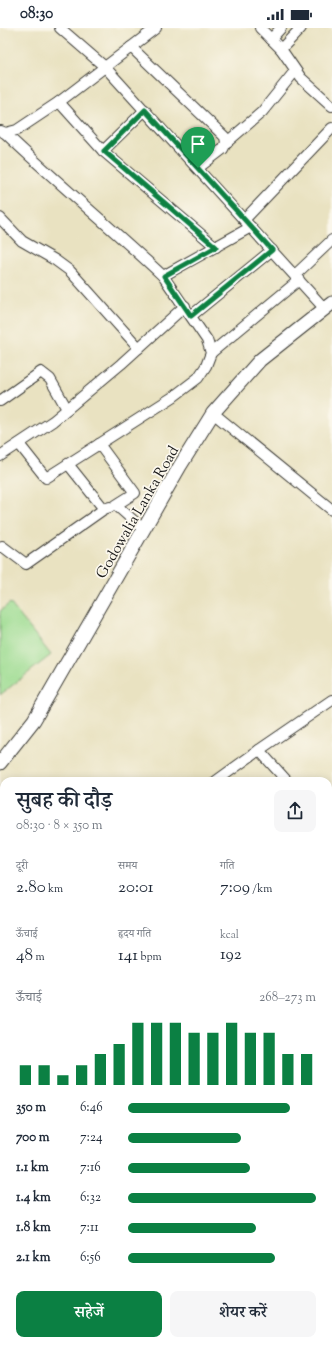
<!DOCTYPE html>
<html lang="hi">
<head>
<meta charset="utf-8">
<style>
  :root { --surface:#fff; --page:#f6f6f7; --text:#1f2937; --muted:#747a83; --accent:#0b8043 }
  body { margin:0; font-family:"Sorts Mill Goudy","Noto Serif Devanagari",serif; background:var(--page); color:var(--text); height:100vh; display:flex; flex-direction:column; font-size:15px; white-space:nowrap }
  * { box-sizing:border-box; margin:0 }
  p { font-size:13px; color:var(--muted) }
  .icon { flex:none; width:22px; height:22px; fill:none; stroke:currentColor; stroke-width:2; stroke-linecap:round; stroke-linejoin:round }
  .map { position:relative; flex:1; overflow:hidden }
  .panel { position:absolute; left:0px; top:749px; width:332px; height:568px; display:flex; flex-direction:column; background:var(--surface); border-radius:12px 12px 0 0; box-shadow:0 2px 10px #0003 }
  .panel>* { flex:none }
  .pin { position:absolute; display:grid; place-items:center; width:34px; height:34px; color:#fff; margin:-41px -17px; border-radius:50% 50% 50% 0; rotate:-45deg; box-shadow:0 0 4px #0007 }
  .pin .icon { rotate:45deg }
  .round { display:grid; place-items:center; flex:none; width:42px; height:42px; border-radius:8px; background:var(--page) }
  .head { display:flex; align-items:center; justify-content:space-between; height:68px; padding:0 16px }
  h1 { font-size:22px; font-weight:600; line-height:30px }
  .stats { display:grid; grid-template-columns:repeat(3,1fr); gap:6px; height:68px; padding:4px 16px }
  .stats div { display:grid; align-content:center }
  .stats b { font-size:17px; font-weight:600 }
  .stats small { font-size:11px; font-weight:400 }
  .stats p { font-size:11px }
  .chart { height:112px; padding:8px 16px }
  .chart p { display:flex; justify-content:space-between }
  .chart svg { width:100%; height:72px; margin-top:4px; stroke:var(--accent); stroke-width:6 }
  .cta { display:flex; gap:8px; margin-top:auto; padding:8px 16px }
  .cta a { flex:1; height:46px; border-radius:8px; background:var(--accent); color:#fff; font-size:16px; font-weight:600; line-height:46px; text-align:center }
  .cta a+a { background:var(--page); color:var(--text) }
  ul { padding:0 16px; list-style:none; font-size:13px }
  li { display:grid; grid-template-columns:64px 48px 1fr; align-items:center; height:30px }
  li i { height:10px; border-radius:5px; background:var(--accent) }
  .status { display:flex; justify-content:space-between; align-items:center; height:28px; padding:0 20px; background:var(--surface); direction:ltr }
  .status svg { height:11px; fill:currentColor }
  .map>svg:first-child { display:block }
  .green { fill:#9ddc91; stroke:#5c7c56 }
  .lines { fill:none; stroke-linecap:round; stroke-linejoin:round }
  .minor-casing { stroke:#3b3a35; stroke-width:12 }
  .tertiary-casing { stroke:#3b3a35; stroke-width:15 }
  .primary-casing { stroke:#3b3a35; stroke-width:18 }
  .minor { stroke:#fff; stroke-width:10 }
  .tertiary { stroke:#fff; stroke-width:13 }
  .primary { stroke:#f9bf6c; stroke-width:16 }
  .route-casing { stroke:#fff; stroke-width:8 }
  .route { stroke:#0b8043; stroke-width:5 }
  .labels { text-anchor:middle; stroke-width:3.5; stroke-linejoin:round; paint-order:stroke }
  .street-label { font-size:15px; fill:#1c1c1c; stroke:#fbf7ec }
</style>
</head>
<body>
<div class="status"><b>08:30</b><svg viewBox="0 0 49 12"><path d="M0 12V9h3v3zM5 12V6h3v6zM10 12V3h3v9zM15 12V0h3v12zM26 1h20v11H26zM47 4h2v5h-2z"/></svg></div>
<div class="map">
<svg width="332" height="1317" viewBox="0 0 332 1317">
  <rect width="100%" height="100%" fill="#fbf7ec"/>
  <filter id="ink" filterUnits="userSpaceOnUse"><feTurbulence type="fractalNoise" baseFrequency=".025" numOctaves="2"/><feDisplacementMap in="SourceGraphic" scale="8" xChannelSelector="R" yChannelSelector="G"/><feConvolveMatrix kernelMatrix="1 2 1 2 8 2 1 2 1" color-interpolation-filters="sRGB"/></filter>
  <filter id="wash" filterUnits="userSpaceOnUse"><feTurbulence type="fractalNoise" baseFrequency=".012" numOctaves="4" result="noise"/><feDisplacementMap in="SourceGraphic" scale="16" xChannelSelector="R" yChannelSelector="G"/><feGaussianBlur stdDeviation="0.9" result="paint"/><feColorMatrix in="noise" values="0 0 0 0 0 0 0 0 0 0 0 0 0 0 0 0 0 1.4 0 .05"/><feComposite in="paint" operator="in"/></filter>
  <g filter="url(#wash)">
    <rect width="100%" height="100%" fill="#e9e2c1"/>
    <path class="green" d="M10,575L51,627L0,667V583Z"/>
  </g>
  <g filter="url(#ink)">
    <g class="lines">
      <defs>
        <g id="minor">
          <path d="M60,0L105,39L324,280"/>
          <path d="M260,0L281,21L301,50L332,78"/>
          <path d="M271,11L281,0"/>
          <path d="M131,19L225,109L226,115L223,121L198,140"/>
          <path d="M281,21L301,0"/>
          <path d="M59,74L103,123L216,219"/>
          <path d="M1,103L5,105L17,102L59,74L156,0"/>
          <path d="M5,105C56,154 111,199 163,248L251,199"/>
          <path d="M226,115L262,84L295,43"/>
          <path d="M103,123L145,82"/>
          <path d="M0,190L22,213L55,232L70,243L139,320"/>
          <path d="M244,192L332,100"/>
          <path d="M295,247L332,212"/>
          <path d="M191,288L272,222"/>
          <path d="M211,325L299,252"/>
          <path d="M0,373L41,344L50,351L67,381"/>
          <path d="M213,385L332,482"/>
          <path d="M19,416L46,450L173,369L198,350L206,338L211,325L207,312L163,248"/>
          <path d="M99,416L135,465L116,477L144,502"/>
          <path d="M0,428L53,393L121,336L185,278"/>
          <path d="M68,436L104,481L110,479"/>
          <path d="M0,519L2,518L26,536L104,481"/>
          <path d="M216,753L259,722"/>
          <path d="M287,753L259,722L332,672"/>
          <path d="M328,854L332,850"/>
          <path d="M0,940L4,937"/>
          <path d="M328,954L332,960"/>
          <path d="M0,982L4,986"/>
          <path d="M328,1056L332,1054"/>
          <path d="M0,1173L4,1177"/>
          <path d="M328,1200L332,1197"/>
          <path d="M0,1260L4,1264"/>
          <path d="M57,1313L60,1315"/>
          <path d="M302,1313L305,1317"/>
          <path d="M69,1317L73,1313"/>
        </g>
        <path id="tertiary" d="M0,735L34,692L180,438L213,385L260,332L332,275"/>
        <g id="primary">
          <path d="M328,1188L332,1182"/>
          <path d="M206,1317L211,1313"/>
        </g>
      </defs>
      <use href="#minor" class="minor-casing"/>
      <use href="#tertiary" class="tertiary-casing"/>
      <use href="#primary" class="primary-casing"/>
      <use href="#minor" class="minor"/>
      <use href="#tertiary" class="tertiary"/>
      <use href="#primary" class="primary"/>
    </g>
  </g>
  <g class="lines" filter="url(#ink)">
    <defs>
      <path id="route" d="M145,82L272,222L191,288L164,248L216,219L104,123Z"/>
    </defs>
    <use href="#route" class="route-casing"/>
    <use href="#route" class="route"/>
  </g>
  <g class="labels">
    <g class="street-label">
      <text transform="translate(137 484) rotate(-60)" y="5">Godowalia Lanka Road</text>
    </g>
  </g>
</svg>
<div class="pin" style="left:198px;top:140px;background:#1e9e55"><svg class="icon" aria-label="arrive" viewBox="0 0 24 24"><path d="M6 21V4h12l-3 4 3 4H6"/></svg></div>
<section class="panel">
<div class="head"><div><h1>सुबह की दौड़</h1><p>08:30 · 8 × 350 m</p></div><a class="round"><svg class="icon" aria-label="share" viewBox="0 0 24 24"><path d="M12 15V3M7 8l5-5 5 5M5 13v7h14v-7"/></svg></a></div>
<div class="stats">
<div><p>दूरी</p><b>2.80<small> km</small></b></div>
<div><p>समय</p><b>20:01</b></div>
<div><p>गति</p><b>7:09<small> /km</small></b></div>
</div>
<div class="stats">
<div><p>ऊँचाई</p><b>48<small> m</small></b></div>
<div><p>हृदय गति</p><b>141<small> bpm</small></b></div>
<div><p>kcal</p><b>192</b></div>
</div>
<div class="chart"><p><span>ऊँचाई</span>268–273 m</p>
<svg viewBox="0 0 160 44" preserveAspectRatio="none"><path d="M5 44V32M15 44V32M25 44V38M35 44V32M45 44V25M55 44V19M65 44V6M75 44V6M85 44V6M95 44V12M105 44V12M115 44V6M125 44V12M135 44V12M145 44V25M155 44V25"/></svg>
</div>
<ul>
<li><b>350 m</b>6:46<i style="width:86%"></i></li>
<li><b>700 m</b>7:24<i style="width:60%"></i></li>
<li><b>1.1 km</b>7:16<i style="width:65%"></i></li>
<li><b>1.4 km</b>6:32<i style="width:100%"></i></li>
<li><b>1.8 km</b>7:11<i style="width:68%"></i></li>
<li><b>2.1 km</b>6:56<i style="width:78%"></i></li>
</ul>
<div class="cta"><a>सहेजें</a><a>शेयर करें</a></div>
</section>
</div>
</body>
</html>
